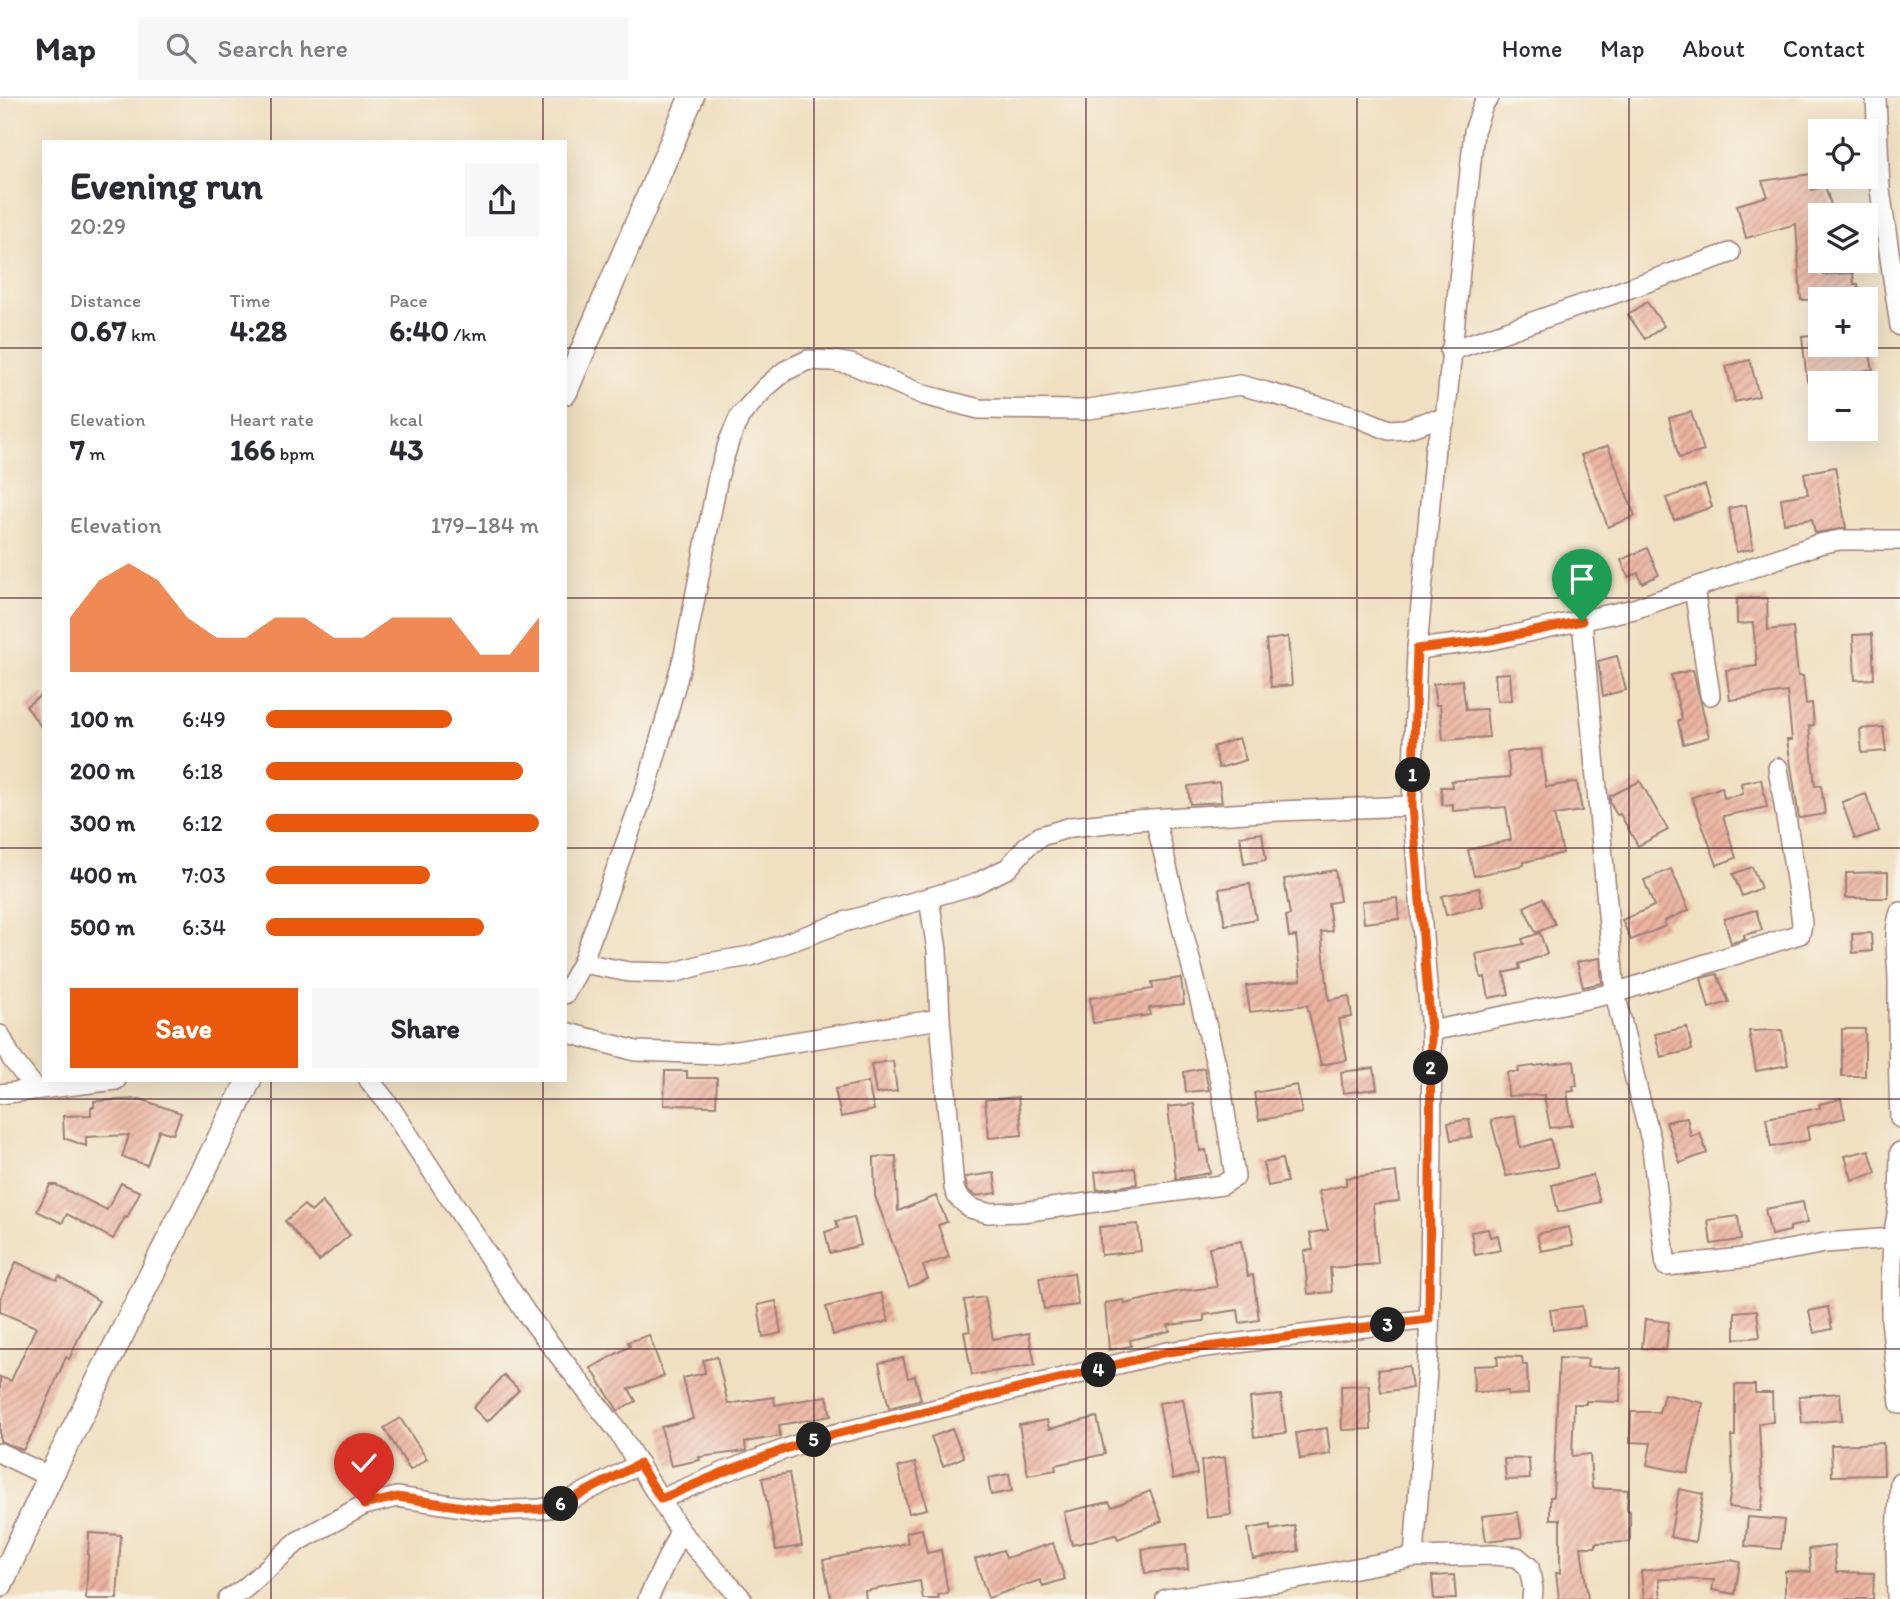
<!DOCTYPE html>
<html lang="en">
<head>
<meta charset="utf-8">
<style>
  :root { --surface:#fff; --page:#f7f7f7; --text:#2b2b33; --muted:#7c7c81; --line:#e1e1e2; --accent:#ea580c }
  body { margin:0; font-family:Itim,sans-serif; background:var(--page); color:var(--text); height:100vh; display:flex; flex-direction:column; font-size:26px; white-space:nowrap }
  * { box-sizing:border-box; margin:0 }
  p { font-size:23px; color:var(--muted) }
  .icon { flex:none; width:38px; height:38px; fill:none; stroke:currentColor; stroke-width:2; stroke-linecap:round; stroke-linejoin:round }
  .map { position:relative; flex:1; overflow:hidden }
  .side { position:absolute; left:42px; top:42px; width:525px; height:942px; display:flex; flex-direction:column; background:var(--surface); border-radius:0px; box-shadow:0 7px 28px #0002 }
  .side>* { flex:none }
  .controls { position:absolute; left:1808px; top:21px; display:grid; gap:14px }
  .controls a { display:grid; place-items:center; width:70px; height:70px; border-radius:0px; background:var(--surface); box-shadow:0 7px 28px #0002; font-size:35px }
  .pin { position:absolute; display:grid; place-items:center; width:60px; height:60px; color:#fff; margin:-72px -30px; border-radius:50% 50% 50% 0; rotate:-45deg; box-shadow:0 0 7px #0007 }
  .pin .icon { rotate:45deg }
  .km { position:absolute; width:35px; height:35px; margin:-18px; border-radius:50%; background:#222; color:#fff; font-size:19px; line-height:35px; text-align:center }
  .round { display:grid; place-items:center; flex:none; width:74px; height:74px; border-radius:0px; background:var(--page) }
  .head { display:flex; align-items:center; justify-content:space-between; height:119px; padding:0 28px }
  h1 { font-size:38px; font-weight:700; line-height:52px }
  .figures { display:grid; grid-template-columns:repeat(3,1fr); gap:10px; height:119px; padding:7px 28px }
  .figures div { display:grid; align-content:center }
  .figures b { font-size:30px; font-weight:700 }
  .figures small { font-size:19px; font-weight:400 }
  .figures p { font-size:19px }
  .chart { height:196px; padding:14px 28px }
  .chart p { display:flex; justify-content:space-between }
  .chart svg { width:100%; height:126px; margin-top:7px; fill:var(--accent); opacity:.7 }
  .cta { display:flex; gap:14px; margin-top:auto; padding:14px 28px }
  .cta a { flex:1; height:80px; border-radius:0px; background:var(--accent); color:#fff; font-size:28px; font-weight:700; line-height:80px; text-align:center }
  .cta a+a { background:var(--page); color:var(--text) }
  ul { padding:0 28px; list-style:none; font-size:23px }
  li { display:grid; grid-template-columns:112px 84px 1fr; align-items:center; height:52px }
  li i { height:18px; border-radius:9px; background:var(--accent) }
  header { display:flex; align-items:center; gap:42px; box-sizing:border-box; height:98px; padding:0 35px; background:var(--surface); border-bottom:2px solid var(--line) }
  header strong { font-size:33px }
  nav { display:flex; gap:38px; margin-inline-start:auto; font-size:24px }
  .search { width:490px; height:63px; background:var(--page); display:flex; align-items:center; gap:18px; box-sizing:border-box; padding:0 24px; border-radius:0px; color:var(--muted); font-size:26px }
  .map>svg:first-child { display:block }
  .building { fill:url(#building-hatch) }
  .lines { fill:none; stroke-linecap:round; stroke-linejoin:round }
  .minor-casing { stroke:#9d7f76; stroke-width:22 }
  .tertiary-casing { stroke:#9d7f76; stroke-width:27 }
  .minor { stroke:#fff; stroke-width:19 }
  .tertiary { stroke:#fff; stroke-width:24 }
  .route-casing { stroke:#fff; stroke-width:14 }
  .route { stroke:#ea580c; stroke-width:9 }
  .grid { fill:none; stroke:#4a1f2b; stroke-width:2; stroke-opacity:0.55 }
</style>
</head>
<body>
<header>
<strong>Map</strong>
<div class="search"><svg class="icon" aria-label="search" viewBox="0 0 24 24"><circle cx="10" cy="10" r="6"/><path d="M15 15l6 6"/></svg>Search here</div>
<nav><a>Home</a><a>Map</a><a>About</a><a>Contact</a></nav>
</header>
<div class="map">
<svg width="1900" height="1501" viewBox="0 0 1900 1501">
  <defs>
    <pattern id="building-hatch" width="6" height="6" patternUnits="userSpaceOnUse" patternTransform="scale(1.75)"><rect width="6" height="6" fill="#ecb3a0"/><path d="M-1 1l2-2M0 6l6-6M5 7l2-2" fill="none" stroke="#c19183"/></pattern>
  </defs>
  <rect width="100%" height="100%" fill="#f7f3e8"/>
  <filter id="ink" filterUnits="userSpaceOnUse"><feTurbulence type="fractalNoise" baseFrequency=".0143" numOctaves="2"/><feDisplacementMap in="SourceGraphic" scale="14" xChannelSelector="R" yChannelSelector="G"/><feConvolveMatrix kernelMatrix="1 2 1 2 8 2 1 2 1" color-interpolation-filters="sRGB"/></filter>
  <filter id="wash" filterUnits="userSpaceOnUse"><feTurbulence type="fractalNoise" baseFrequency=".00686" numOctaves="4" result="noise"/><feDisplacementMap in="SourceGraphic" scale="28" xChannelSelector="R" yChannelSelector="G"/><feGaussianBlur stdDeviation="1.57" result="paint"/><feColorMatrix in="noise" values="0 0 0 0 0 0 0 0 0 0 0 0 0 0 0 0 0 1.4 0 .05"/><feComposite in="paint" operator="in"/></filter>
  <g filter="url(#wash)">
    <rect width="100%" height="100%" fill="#f0dfc0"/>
    <g id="blocks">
      <g class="building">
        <path d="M1811,76L1812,92L1825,88L1834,117H1820V163L1823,177L1853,175L1854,186H1858L1859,201L1801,202L1796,126L1746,140L1737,107L1768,98L1762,83Z"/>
        <path d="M1647,204L1664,228L1645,241L1628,217Z"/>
        <path d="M1820,236V247H1868L1873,271L1836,278L1837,280L1807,283L1802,238Z"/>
        <path d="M1750,262L1759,298L1735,304L1726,268Z"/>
        <path d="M1691,314L1704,353L1679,360L1669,320Z"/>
        <path d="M1608,348L1635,418L1608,429L1581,357Z"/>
        <path d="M1835,369L1846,430L1815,435L1812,421L1784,425L1781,400L1808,396L1804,375Z"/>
        <path d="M1705,387L1712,409L1674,422L1666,400Z"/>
        <path d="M1746,407L1753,451L1736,454L1729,410Z"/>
        <path d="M1647,450L1659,477L1642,485L1638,475L1628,479L1621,462Z"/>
        <path d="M1767,500L1768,532L1793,529L1798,578H1803L1806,606L1812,605L1814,627L1809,628L1815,688L1821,687L1825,716L1799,720L1787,642H1792L1787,594L1730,602L1726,572L1757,568L1753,525L1737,526V501Z"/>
        <path d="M1872,536L1874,581L1855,582L1853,537Z"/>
        <path d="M1288,539L1292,587L1271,589L1266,542Z"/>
        <path d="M1617,558L1626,592L1603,598L1598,563Z"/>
        <path d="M1693,572L1709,639L1683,646L1678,623L1682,622L1671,577Z"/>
        <path d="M1510,575L1512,602L1497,603L1495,576Z"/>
        <path d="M1462,582L1466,612L1486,611L1489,639L1443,642L1440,607H1436L1433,586Z"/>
        <path d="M44,595V633L26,608Z"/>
        <path d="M1883,629L1886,653L1862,655L1860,631Z"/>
        <path d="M1239,640L1246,662L1219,670L1213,649Z"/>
        <path d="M1541,651L1546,689L1577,684L1582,713L1554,717L1563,755L1524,764V767L1474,778L1468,752L1511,742L1506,709L1453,713V706L1442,707L1441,689H1452L1451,683L1510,679L1507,654Z"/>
        <path d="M1761,681L1767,709L1723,718L1736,760L1717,767L1692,699L1722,689L1724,700L1743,696L1741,685Z"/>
        <path d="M1640,683L1668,732L1638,748L1620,716L1617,717L1610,705V698Z"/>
        <path d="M1219,684L1222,704L1190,706L1188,688Z"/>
        <path d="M1866,696L1879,733L1855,741L1842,704Z"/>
        <path d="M1262,735L1266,762L1244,766L1240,738Z"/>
        <path d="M1752,769L1761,790L1742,798L1733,776Z"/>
        <path d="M1671,771L1689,812L1664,823L1666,828L1631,842L1622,822L1654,808L1644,782Z"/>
        <path d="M1335,772L1340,803L1328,805L1332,833L1321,834L1329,902L1349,898L1352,919L1339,921L1347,962L1321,967L1307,907L1250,914L1246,888L1301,882L1296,838L1289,839L1286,818L1290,817L1284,781Z"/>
        <path d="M1888,774V800H1846V775Z"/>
        <path d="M1250,786L1256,821L1225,827L1219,791Z"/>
        <path d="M1479,790L1483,808L1446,817L1442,798Z"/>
        <path d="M1397,800L1399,821L1364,825L1362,803Z"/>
        <path d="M1543,800L1555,826L1536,835L1524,809Z"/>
        <path d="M1756,812L1762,832L1744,837L1745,841L1731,845L1724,821Z"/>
        <path d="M1540,835L1547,856L1519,866L1520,871L1504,875L1509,896L1489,900L1485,879L1481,880L1476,856L1524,846L1522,841Z"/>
        <path d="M1871,835L1872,853L1853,855L1852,836Z"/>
        <path d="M1600,860L1602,885L1583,889L1577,864Z"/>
        <path d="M1717,876L1729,904L1709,910L1701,880Z"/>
        <path d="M1181,880L1184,906L1149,910L1150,917L1093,925L1090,900L1153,891L1152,884Z"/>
        <path d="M1687,929L1692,952L1661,959L1655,936Z"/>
        <rect x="1842" y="931" width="23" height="47"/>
        <path d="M1782,932L1788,967L1756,973L1749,933Z"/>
        <path d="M893,963L897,993L876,996L871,966Z"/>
        <path d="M1574,963L1577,988H1573L1574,993L1567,994L1572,1027L1550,1030L1544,997L1508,998L1507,974H1519L1518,970Z"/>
        <path d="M1204,970L1209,992L1186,994L1184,974Z"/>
        <path d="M1374,970L1377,991L1343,995L1341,974Z"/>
        <path d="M665,973H687V980H717L716,1008L664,1007Z"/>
        <path d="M868,984L874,1012L841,1019L835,991Z"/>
        <path d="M1297,987L1302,1015L1259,1022L1254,995Z"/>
        <path d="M1018,999L1022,1037L989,1040L985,1002Z"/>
        <path d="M140,1001L181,1015L173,1036L159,1032L147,1067L122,1059L129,1037L86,1039V1048L64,1040L63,1018L91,1017V1009H94V1003Z"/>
        <path d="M1841,1001L1845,1020L1807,1029L1809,1042L1771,1049L1766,1020L1820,1010L1819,1006Z"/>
        <path d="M1194,1006L1200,1053L1206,1052L1210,1075L1176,1081L1168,1009Z"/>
        <path d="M1515,1018L1520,1050L1550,1041L1558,1069L1506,1078L1491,1022Z"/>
        <path d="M1687,1019L1691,1039L1700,1035L1707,1055L1680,1065L1666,1024Z"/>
        <path d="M1469,1021L1472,1039L1451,1042L1448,1025Z"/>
        <path d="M1869,1052L1876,1075L1852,1082L1845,1058Z"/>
        <path d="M896,1058L898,1113L936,1098L947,1124L938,1127L949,1159L923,1168L928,1181L909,1189L875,1098L874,1059Z"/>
        <path d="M1282,1061L1287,1084L1268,1088L1263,1065Z"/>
        <path d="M1135,1070L1137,1086L1097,1092L1095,1074Z"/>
        <path d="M1396,1074L1399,1103L1373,1106L1378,1166L1330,1170L1332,1194L1308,1196L1304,1153L1313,1152L1310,1135L1328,1132L1319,1093L1346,1087V1080Z"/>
        <path d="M994,1075L997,1095L975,1098L967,1091L965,1079Z"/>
        <path d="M1593,1077L1600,1104L1558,1114L1552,1087Z"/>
        <path d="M121,1085L140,1094L127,1120L125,1119L113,1141L67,1116L62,1125L37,1113L50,1087H56L107,1112Z"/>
        <path d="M322,1104L350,1137L319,1163L285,1123L304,1107L311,1114Z"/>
        <path d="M1803,1104L1807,1125L1790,1129V1133L1771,1137L1765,1111Z"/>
        <path d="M1738,1118L1741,1142L1711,1146L1708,1122Z"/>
        <path d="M854,1119L861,1147L830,1155L825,1134L838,1130L836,1123Z"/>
        <path d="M1138,1126L1141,1153L1101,1157L1099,1129Z"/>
        <path d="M1569,1129L1573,1147L1541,1153L1537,1136Z"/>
        <path d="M1488,1131L1490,1139L1498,1137L1501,1152L1475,1157L1471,1134Z"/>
        <path d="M1241,1143L1248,1178L1253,1177L1259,1222L1240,1225L1238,1212L1204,1217V1223L1168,1227L1170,1233L1130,1242L1131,1248L1109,1252L1105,1205L1124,1202L1125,1206L1175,1194L1217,1189L1209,1149Z"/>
        <path d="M16,1164L57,1182L59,1178L99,1203L87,1222L69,1261L66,1259L37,1327L23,1352L0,1343V1279L11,1283L36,1229L0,1214V1202Z"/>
        <path d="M1074,1175L1078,1207L1044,1211L1039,1180Z"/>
        <path d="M881,1195L889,1223L833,1237L826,1209Z"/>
        <path d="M985,1199L993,1241L1029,1235L1035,1267L972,1277L964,1234L970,1233L964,1202Z"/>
        <path d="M776,1203L781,1235L763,1239L758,1207Z"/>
        <path d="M1582,1208L1585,1228L1553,1232L1550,1212Z"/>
        <path d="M1828,1209L1832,1231L1814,1235L1809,1213Z"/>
        <path d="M1757,1212L1760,1239L1735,1241V1214Z"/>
        <path d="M1645,1221L1669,1224L1666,1252L1642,1250Z"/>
        <path d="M649,1237L664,1278L629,1291L636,1303L618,1313L591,1270L630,1248L628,1244Z"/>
        <path d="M1497,1258L1522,1259L1523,1267H1527L1528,1296L1508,1297V1293L1474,1294L1473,1268L1498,1267Z"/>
        <path d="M717,1259L728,1306L774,1299L775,1307L827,1298L831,1318L779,1327L780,1338L745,1344L746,1353L699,1359L700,1362L671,1368L661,1329L693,1321L683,1280L705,1275L703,1262Z"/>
        <path d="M903,1260L908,1280L915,1278L921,1302L889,1310L879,1265Z"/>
        <path d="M1559,1260L1588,1261L1587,1269L1621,1270L1620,1304L1586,1303V1306H1574L1572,1358L1590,1356L1592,1390L1628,1392L1627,1412L1630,1413V1444L1596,1445V1449H1581L1588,1501H1559L1556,1475H1560V1421H1550V1399H1553Z"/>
        <path d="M1409,1268L1412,1290L1381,1294L1378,1272Z"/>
        <path d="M504,1277L519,1292L487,1324L473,1310Z"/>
        <path d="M1369,1287L1371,1331L1342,1332L1341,1288Z"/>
        <path d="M1735,1287H1755V1295H1772L1773,1324L1759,1325L1762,1390H1764L1761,1413L1728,1409L1733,1381L1731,1338H1735Z"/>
        <path d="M1840,1295L1842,1322L1802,1325L1799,1298Z"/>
        <path d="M1664,1296L1703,1305L1688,1375L1647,1367L1651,1345L1630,1344L1631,1314H1659Z"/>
        <path d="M1281,1297L1286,1335L1254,1339L1250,1300Z"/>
        <path d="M1183,1301L1197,1376L1173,1381L1159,1305Z"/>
        <path d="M1097,1319L1105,1356L1055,1367L1056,1372L1028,1377L1019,1327L1047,1322L1049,1331Z"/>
        <path d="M400,1320L427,1361L410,1372L384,1330Z"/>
        <path d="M1327,1330L1330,1356L1300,1361L1296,1335Z"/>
        <path d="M952,1331L964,1359L943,1368L931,1339Z"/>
        <path d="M1883,1345L1884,1377L1832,1378L1831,1347Z"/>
        <path d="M1225,1359L1231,1417L1207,1420L1201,1363Z"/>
        <path d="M1529,1360L1530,1381L1506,1382L1504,1361Z"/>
        <path d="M915,1365L927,1411L909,1415L898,1369Z"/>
        <path d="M789,1375L802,1448L776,1452L762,1380Z"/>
        <path d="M1009,1376L1012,1393L991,1397L988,1380Z"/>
        <path d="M1679,1391L1703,1396L1695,1444L1670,1439Z"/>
        <path d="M1150,1393L1162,1423L1118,1441L1116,1437L1072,1447L1064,1414L1109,1404L1112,1409Z"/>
        <path d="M1518,1414L1522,1439L1486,1443L1482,1418Z"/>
        <path d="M1748,1419L1784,1422L1781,1451L1745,1448Z"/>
        <path d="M1270,1427V1432L1295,1428L1299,1453L1253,1461L1248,1431Z"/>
        <path d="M922,1431L927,1455L941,1452L948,1495L938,1497L939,1501H923L920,1483L865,1493L866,1501H831L823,1462L908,1445L906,1434Z"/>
        <path d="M89,1435L121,1437L117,1501H86Z"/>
        <path d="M1053,1445L1065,1481L1043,1488L1040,1482L988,1500L975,1461L1003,1452L1006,1460Z"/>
        <path d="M1186,1446L1188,1471L1145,1475L1142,1451Z"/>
        <path d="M1834,1448L1836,1474L1874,1475L1873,1501H1785V1473L1811,1474L1809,1451Z"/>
        <path d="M1730,1462L1740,1464L1735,1496L1712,1492L1714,1482L1659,1481L1661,1500L1644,1501L1641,1473Z"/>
        <path d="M1454,1477L1456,1501H1434L1432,1478Z"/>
      </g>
    </g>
  </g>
  <g filter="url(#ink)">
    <use href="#blocks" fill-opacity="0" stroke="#9d7f76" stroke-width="2"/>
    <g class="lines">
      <defs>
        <g id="minor">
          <path d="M1876,0L1880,92L1900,228"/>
          <path d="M1450,253L1730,155"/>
          <path d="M1694,490L1710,597"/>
          <path d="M1417,551L1491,542L1634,511L1819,446L1840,442H1900"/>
          <path d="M1778,670L1799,800L1802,826L1800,836L1615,895L1638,994L1651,1042L1666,1168L1751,1159L1825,1145L1893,1140"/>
          <path d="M1900,814C1892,837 1898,860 1898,884C1898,930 1898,975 1900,1020"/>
          <path d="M582,865L629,874L673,875L708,865L751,858L844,824L973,787L1008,770L1027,748L1041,738L1071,729L1135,722L1279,713L1412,708"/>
          <path d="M565,896L582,865L648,684L684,557L718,379L729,343L740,318L765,290L785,273L808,262L832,263L851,266L924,297L979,311L1083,312L1240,287L1357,319L1389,332L1405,331L1429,323L1445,322"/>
          <path d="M940,921L954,1090L957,1098L970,1110L987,1115L1022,1114L1222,1087L1235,1079L1220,982L1155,721"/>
          <path d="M1431,933L1615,895L1582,523"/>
          <path d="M565,934L636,953L718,956L940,921L937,852L929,801"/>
          <path d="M0,937L12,961L35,990"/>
          <path d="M369,982L386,1003L526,1215L617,1332L680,1433L742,1501"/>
          <path d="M0,996L116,982"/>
          <path d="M1900,1054L1899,1104L1893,1140L1891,1189V1222L1900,1306"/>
          <path d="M0,1355L50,1379"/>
          <path d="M661,1401L724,1374L807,1343L1167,1254L1429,1221"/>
          <path d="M1414,1459L1429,1244L1432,1046L1431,933L1412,708L1417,551L1435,349L1445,322L1474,33L1484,5L1489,0"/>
          <path d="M228,1501L244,1491L297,1444L364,1407L397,1399L490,1413L540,1411L554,1409L568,1403L639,1366"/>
          <path d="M648,1501L680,1433"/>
          <path d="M1166,1501L1297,1481L1414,1459L1493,1457L1517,1459L1529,1469L1533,1491L1532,1501"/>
          <path d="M1897,1501L1896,1451L1900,1384"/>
        </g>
        <g id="tertiary">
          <path d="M565,294L691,0"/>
          <path d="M0,1487L50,1379L249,982"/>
        </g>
      </defs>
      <use href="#minor" class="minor-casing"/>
      <use href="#tertiary" class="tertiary-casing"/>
      <use href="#minor" class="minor"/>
      <use href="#tertiary" class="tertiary"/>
    </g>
  </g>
  <g class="lines" filter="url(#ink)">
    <defs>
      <path id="route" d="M364,1407L397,1399L490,1413L540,1411L554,1409L568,1403L639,1366L661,1401L724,1374L807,1343L1167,1254L1429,1221L1431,933L1412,708L1417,551L1491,542L1582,523"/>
    </defs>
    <use href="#route" class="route-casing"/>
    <use href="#route" class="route"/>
  </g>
  <path class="grid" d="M271,0V44M543,0V44M814,0V1501M1086,0V1501M1357,0V1501M1629,0V1501M0,250H44M565,250H1900M0,500H44M565,500H1900M0,750H44M565,750H1900M271,982V1501M543,982V1501M0,1001H1900M0,1251H1900"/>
</svg>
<div class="controls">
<a><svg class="icon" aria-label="locate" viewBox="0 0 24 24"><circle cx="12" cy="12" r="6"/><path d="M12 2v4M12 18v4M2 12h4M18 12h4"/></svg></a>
<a><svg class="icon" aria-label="layers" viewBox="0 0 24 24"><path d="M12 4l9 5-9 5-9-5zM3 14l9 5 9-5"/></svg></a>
<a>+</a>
<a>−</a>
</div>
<div class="pin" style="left:1582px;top:523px;background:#1e9e55"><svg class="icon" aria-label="arrive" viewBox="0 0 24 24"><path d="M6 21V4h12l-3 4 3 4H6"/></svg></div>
<div class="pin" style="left:364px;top:1407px;background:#d93025"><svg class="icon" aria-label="check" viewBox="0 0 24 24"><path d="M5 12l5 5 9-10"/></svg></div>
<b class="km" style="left:1413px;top:677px">1</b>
<b class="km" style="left:1431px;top:970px">2</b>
<b class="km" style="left:1388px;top:1227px">3</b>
<b class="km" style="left:1099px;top:1272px">4</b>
<b class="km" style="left:814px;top:1342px">5</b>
<b class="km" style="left:561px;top:1406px">6</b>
<section class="side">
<div class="head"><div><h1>Evening run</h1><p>20:29</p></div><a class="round"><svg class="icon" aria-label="share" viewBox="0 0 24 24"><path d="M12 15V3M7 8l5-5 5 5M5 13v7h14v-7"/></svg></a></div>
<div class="figures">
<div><p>Distance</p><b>0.67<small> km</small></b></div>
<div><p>Time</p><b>4:28</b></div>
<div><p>Pace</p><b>6:40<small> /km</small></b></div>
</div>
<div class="figures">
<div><p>Elevation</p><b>7<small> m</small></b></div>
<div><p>Heart rate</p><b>166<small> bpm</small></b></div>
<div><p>kcal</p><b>43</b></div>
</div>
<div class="chart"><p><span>Elevation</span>179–184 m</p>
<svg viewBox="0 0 160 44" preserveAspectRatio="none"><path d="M0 44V25L10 12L20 6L30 12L40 25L50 32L60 32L70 25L80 25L90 32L100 32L110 25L120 25L130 25L140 38L150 38L160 25V44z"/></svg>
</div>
<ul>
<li><b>100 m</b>6:49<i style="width:68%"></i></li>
<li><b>200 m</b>6:18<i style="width:94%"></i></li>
<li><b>300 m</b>6:12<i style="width:100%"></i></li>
<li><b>400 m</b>7:03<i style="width:60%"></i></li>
<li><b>500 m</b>6:34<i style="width:80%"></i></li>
</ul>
<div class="cta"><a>Save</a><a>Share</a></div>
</section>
</div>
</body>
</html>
